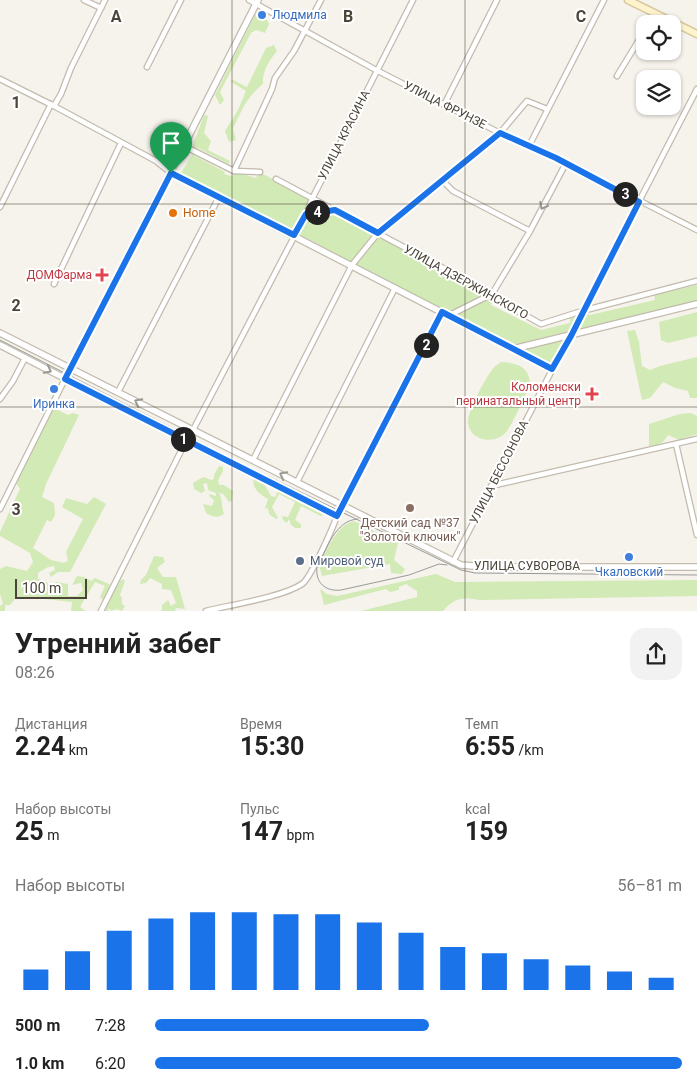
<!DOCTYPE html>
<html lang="ru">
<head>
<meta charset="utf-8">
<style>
  :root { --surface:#fff; --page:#f2f2f2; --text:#222; --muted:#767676; --accent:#1a73e8 }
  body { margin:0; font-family:Roboto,sans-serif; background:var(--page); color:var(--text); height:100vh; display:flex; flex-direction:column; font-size:19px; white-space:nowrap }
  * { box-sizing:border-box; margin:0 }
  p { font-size:16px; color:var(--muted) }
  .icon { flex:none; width:28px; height:28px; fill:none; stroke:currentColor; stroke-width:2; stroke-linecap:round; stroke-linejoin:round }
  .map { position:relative; height:611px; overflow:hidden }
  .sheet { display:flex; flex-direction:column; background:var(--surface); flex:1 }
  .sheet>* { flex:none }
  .tools { position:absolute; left:636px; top:15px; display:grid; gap:10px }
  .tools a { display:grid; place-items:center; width:45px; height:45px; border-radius:10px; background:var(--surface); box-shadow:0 1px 4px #0004; font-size:25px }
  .scale { position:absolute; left:15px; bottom:12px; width:72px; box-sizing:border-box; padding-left:5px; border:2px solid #4b4439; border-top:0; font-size:14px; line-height:18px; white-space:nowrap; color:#4b4439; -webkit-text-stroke:4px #fff; paint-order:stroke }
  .pin { position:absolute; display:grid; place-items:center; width:42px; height:42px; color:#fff; margin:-51px -21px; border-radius:50% 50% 50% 0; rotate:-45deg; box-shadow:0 0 5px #0007 }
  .pin .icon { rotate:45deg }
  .km { position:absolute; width:25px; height:25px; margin:-12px; border-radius:50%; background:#222; color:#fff; font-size:14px; line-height:25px; text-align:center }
  .round { display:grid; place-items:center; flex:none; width:52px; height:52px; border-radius:15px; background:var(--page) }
  .overview { display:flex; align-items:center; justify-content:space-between; height:85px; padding:0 15px }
  h1 { font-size:28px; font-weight:700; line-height:38px }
  .metrics { display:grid; grid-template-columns:repeat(3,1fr); gap:8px; height:85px; padding:5px 15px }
  .metrics div { display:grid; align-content:center }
  .metrics b { font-size:25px; font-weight:700 }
  .metrics small { font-size:14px; font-weight:400 }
  .metrics p { font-size:14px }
  .chart { height:140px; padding:10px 15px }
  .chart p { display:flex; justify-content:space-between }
  .chart svg { width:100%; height:90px; margin-top:5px; stroke:var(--accent); stroke-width:6 }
  ul { padding:0 15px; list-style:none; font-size:16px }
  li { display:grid; grid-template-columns:80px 60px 1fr; align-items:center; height:38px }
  li i { height:12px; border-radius:6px; background:var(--accent) }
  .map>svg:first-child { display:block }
  .green { fill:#d2eab5 }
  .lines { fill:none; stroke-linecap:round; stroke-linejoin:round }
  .minor-casing { stroke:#c2bbae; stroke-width:7 }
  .tertiary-casing { stroke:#c2bbae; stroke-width:8 }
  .secondary-casing { stroke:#d6c79b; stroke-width:9 }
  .minor { stroke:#fff; stroke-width:4.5 }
  .tertiary { stroke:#fff; stroke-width:5.5 }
  .secondary { stroke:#fff3cd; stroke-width:6 }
  .tram { stroke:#9a9a9a; stroke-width:1 }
  .oneway { stroke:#9c9892 }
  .route-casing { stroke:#fff; stroke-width:10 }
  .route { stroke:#1a73e8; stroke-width:6 }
  .grid { fill:none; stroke:#4b4439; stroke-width:1; stroke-opacity:0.55 }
  .shop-dot { fill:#3f7fe0; stroke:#fff; stroke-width:2 }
  .food-dot { fill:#e8710a; stroke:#fff; stroke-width:2 }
  .health-dot { fill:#e0444e; stroke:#fff; stroke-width:2 }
  .education-dot { fill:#8d6e63; stroke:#fff; stroke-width:2 }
  .service-dot { fill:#5c6f8a; stroke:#fff; stroke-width:2 }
  .labels { text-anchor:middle; stroke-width:4; stroke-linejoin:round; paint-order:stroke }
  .shop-label { font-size:12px; fill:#366cbe; stroke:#fff }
  .street-label { font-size:12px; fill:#4b4439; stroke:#fff }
  .food-label { font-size:12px; fill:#c56008; stroke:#fff; text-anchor:start }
  .health-label { font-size:12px; fill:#be3a42; stroke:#fff; text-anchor:end }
  .education-label { font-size:12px; fill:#785e54; stroke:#fff }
  .service-label { font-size:12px; fill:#4e5e75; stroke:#fff; text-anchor:start }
  .grid-label { font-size:16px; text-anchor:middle; font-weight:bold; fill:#4b4439; stroke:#fff; stroke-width:4; stroke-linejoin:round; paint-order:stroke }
</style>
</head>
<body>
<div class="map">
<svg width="697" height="611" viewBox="0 0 697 611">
  <rect width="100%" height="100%" fill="#f6f3ec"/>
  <g class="green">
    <path d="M257,11L264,14L269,24L265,33L256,30L251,33L220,92L224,100L220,105L215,95Z"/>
    <path d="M274,45L277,51C269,61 262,71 263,84C247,96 241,112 233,129L236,140L229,142L225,131L238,110L246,91L230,81L233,80L247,87L266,48Z"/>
    <path d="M204,115L208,116L204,133L211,141L208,150L230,161L229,164L198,148L194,150L195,156L225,172L224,174L231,176L241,173L255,178L261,173L310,198L293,231L181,173L192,155L193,145Z"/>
    <path d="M328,213L349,221L487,292L450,313L298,234C305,216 310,214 328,213Z"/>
    <path d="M697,285V301L582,331L577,328L585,312L590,315L655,300L654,295Z"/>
    <path d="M489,298L492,302L491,305L541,330L570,323V318L575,317L570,331L515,345L508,344L454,316Z"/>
    <path d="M697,312V336L668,343L661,340L659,322Z"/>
    <path d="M635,330L639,342L642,366L650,370L660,366L697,357V398H690L688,391L675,388L663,382L650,398L642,400L627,331Z"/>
    <path d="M563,340L553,360L548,364L521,350Z"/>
    <path d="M501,362C518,363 530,367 530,385C523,400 516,417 507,431C497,445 470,442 468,423C467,412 485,379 492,370C494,366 498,365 501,362Z"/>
    <path d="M50,408L56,409L68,415L73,413L79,415L46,484L42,497L54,503L55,515L51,522L47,520L33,548L51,560L64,563L68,561L66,552L83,519L62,507L66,498L87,504L94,497L106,504L70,572H58L51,577L49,573L55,570L54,566L48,567L38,573V579L47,582L49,586L53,588L56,582L68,584V596H77L83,590L81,583L72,585L77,576L84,577L91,581L95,578L109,584L111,589L103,600L100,597L105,586L95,582L80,607L86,611H71L72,602L27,597L15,599L10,605H5V611H0V606L3,604L0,594V569L6,566L27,571L33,562L30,553L0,536V532L20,489L15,482Z"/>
    <path d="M691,413L697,416V434L679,440L668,435C663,443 659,446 649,446V424L680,414Z"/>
    <path d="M219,466L223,467V471L218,480L219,485H224L233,491L232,501L229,502L223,494L219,493C223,499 221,507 224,514C218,518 212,517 206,513L203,504L212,506L214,500L210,497L209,494L216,496V493L208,490L207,483L203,484L205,491L201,493L194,489L193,483L203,477L212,480L214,478V475Z"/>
    <path d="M254,476H256L259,483L263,482L271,496L275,497L278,491H284L328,512L321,516L301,506L295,520L301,524V528H295L291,525L289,519L287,523L283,520L282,516L288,517L295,502L279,494L272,507L278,518L276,519L269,514L268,508L265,509L268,499C259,494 251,488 254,476Z"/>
    <path d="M354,521L398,543L394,560L405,569L402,574L391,573L390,564L322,576L319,565C328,549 336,525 354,521Z"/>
    <path d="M154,556L163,557L165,562L157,568L163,577H176L185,609L176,608L175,611H160L162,610V605L168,600L171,606L176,603L171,590L162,589V584L150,578L146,583L140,584L141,580L146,575Z"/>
    <path d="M436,574L455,582L697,580V596L480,600C463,597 455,597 443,611H361L417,597V591L406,584L399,587V590L390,592L386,589L324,605L320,589L327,594L337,596Z"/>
    <path d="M123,579L125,581L120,595L122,598V604L125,606L122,611L117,609L111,611L110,608L108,611H104L120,581Z"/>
  </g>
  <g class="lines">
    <defs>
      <g id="minor">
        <path d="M84,0L101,8"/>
        <path d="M249,0L376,70L500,133L556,158L697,230"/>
        <path d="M649,24L655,13"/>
        <path d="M147,67L181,0"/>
        <path d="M617,76L645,30"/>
        <path d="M0,79L54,106L156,161L171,173"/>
        <path d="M444,105L497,0"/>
        <path d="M54,106L61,94L71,68L105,0"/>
        <path d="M184,146L234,171L272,89L275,78L294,51L321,0"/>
        <path d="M529,146L604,0"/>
        <path d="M234,171L260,172"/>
        <path d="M276,179L492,294L496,299L541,324L582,311L697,281"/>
        <path d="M443,181L453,191L530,231"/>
        <path d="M0,207L51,104"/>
        <path d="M306,214L334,210"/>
        <path d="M54,284L121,143"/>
        <path d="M448,316L492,294L530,231L566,163"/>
        <path d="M513,349L552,369"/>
        <path d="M118,392L219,197"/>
        <path d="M0,399L13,381L25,358"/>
        <path d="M193,430L306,214L312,199L413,0"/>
        <path d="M676,444L697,535"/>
        <path d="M253,460L352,265L378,233L500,133L527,101L547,109"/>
        <path d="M297,482L395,288"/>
        <path d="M491,486L697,439"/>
        <path d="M342,505L442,312"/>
        <path d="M0,509L65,379"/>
        <path d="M453,562L697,89"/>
        <path d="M101,611L186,441"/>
        <path d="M206,611C230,605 283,597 302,584C311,578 333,527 337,516"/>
      </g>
      <g id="tertiary">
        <path d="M171,173L513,349L697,304"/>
        <path d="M0,333L461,565L486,567H697"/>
        <path d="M0,345L186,441L337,516L342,505"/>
        <path d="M65,379L258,0"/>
      </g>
      <path id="secondary" d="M628,0L697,34"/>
    </defs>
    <use href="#minor" class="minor-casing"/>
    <use href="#tertiary" class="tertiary-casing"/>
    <use href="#secondary" class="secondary-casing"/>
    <use href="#minor" class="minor"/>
    <use href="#tertiary" class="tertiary"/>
    <use href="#secondary" class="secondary"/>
    <g class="tram">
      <path d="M0,340L245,465L461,570L475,573L697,575"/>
      <path d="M358,519C335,520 327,549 317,567C315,582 325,592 341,590L409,575L439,564L447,565"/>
    </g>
  </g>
  <defs><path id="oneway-chevron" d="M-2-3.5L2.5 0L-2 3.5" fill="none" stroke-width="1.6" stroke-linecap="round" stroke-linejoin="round" transform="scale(1.25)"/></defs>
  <g class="oneway">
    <use href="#oneway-chevron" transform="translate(543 206) rotate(118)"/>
    <use href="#oneway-chevron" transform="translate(48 370) rotate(27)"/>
    <use href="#oneway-chevron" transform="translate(138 402) rotate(-153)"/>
    <use href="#oneway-chevron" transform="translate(283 475) rotate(-153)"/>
  </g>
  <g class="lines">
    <defs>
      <path id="route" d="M500,133L556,158L639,202L571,336L552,369L442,312L337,516L65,379L171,173L294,235L306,214L335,210L378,233Z"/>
    </defs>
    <use href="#route" class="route-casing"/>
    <use href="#route" class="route"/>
  </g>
  <path class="grid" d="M232,0V611M465,0V611M0,204H697M0,407H697"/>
  <g class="shop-dot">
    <circle cx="262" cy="15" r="5"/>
    <circle cx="54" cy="389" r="5"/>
    <circle cx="629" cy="557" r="5"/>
  </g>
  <circle class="food-dot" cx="173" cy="213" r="5"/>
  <g class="health-dot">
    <path d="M99.5 267.5h5v5h5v5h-5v5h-5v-5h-5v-5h5z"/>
    <path d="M589.5 386.5h5v5h5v5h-5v5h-5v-5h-5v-5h5z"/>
  </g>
  <circle class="education-dot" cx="410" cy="508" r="5"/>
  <circle class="service-dot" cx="300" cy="561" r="5"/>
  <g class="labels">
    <g class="shop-label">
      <text x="272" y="19" text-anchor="start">Людмила</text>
      <text x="54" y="408">Иринка</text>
      <text x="629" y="576">Чкаловский</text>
    </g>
    <g class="street-label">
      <text transform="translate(445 105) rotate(27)" y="4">УЛИЦА ФРУНЗЕ</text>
      <text transform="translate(344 135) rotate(-63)" y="4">УЛИЦА КРАСИНА</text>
      <text transform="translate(466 282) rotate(29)" y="4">УЛИЦА ДЗЕРЖИНСКОГО</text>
      <text transform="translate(499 472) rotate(-63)" y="4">УЛИЦА БЕССОНОВА</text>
      <text x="527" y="570">УЛИЦА СУВОРОВА</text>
    </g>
    <g class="food-label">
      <text x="183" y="217">Home</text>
    </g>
    <g class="health-label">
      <text x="92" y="279">ДОМФарма</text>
      <text x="581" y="391">Коломенски<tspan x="581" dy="14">перинатальный центр</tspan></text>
    </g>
    <g class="education-label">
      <text x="410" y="527">Детский сад №37<tspan x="410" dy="14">"Золотой ключик"</tspan></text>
    </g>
    <g class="service-label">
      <text x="310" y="565">Мировой суд</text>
    </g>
  </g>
  <g class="grid-label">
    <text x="116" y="22">A</text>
    <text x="348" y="22">B</text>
    <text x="581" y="22">C</text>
    <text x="16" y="108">1</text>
    <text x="16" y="311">2</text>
    <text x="16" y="515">3</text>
  </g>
</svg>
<div class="tools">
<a><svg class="icon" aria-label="locate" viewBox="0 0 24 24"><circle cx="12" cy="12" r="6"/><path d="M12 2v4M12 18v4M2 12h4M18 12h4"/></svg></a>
<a><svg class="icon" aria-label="layers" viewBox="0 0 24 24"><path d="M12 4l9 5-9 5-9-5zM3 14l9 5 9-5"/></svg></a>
</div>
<div class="scale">100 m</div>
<div class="pin" style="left:171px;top:173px;background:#1e9e55"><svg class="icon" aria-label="arrive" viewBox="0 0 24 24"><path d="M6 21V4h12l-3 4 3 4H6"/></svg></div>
<b class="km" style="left:183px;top:439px">1</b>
<b class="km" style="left:426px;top:345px">2</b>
<b class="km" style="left:625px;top:194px">3</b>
<b class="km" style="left:317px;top:212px">4</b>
</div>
<section class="sheet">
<div class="overview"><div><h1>Утренний забег</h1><p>08:26</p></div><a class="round"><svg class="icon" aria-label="share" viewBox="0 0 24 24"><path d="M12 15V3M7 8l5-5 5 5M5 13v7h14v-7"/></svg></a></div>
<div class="metrics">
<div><p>Дистанция</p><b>2.24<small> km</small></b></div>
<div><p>Время</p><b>15:30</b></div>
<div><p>Темп</p><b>6:55<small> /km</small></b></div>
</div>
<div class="metrics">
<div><p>Набор высоты</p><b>25<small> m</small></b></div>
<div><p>Пульс</p><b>147<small> bpm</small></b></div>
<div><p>kcal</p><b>159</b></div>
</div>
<div class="chart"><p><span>Набор высоты</span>56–81 m</p>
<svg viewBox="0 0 160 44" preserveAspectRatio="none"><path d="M5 44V34M15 44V25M25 44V15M35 44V9M45 44V6M55 44V6M65 44V7M75 44V7M85 44V11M95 44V16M105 44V23M115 44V26M125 44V29M135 44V32M145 44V35M155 44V38"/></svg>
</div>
<ul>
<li><b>500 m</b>7:28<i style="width:52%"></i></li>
<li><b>1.0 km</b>6:20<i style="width:100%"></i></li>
</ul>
</section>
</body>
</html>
